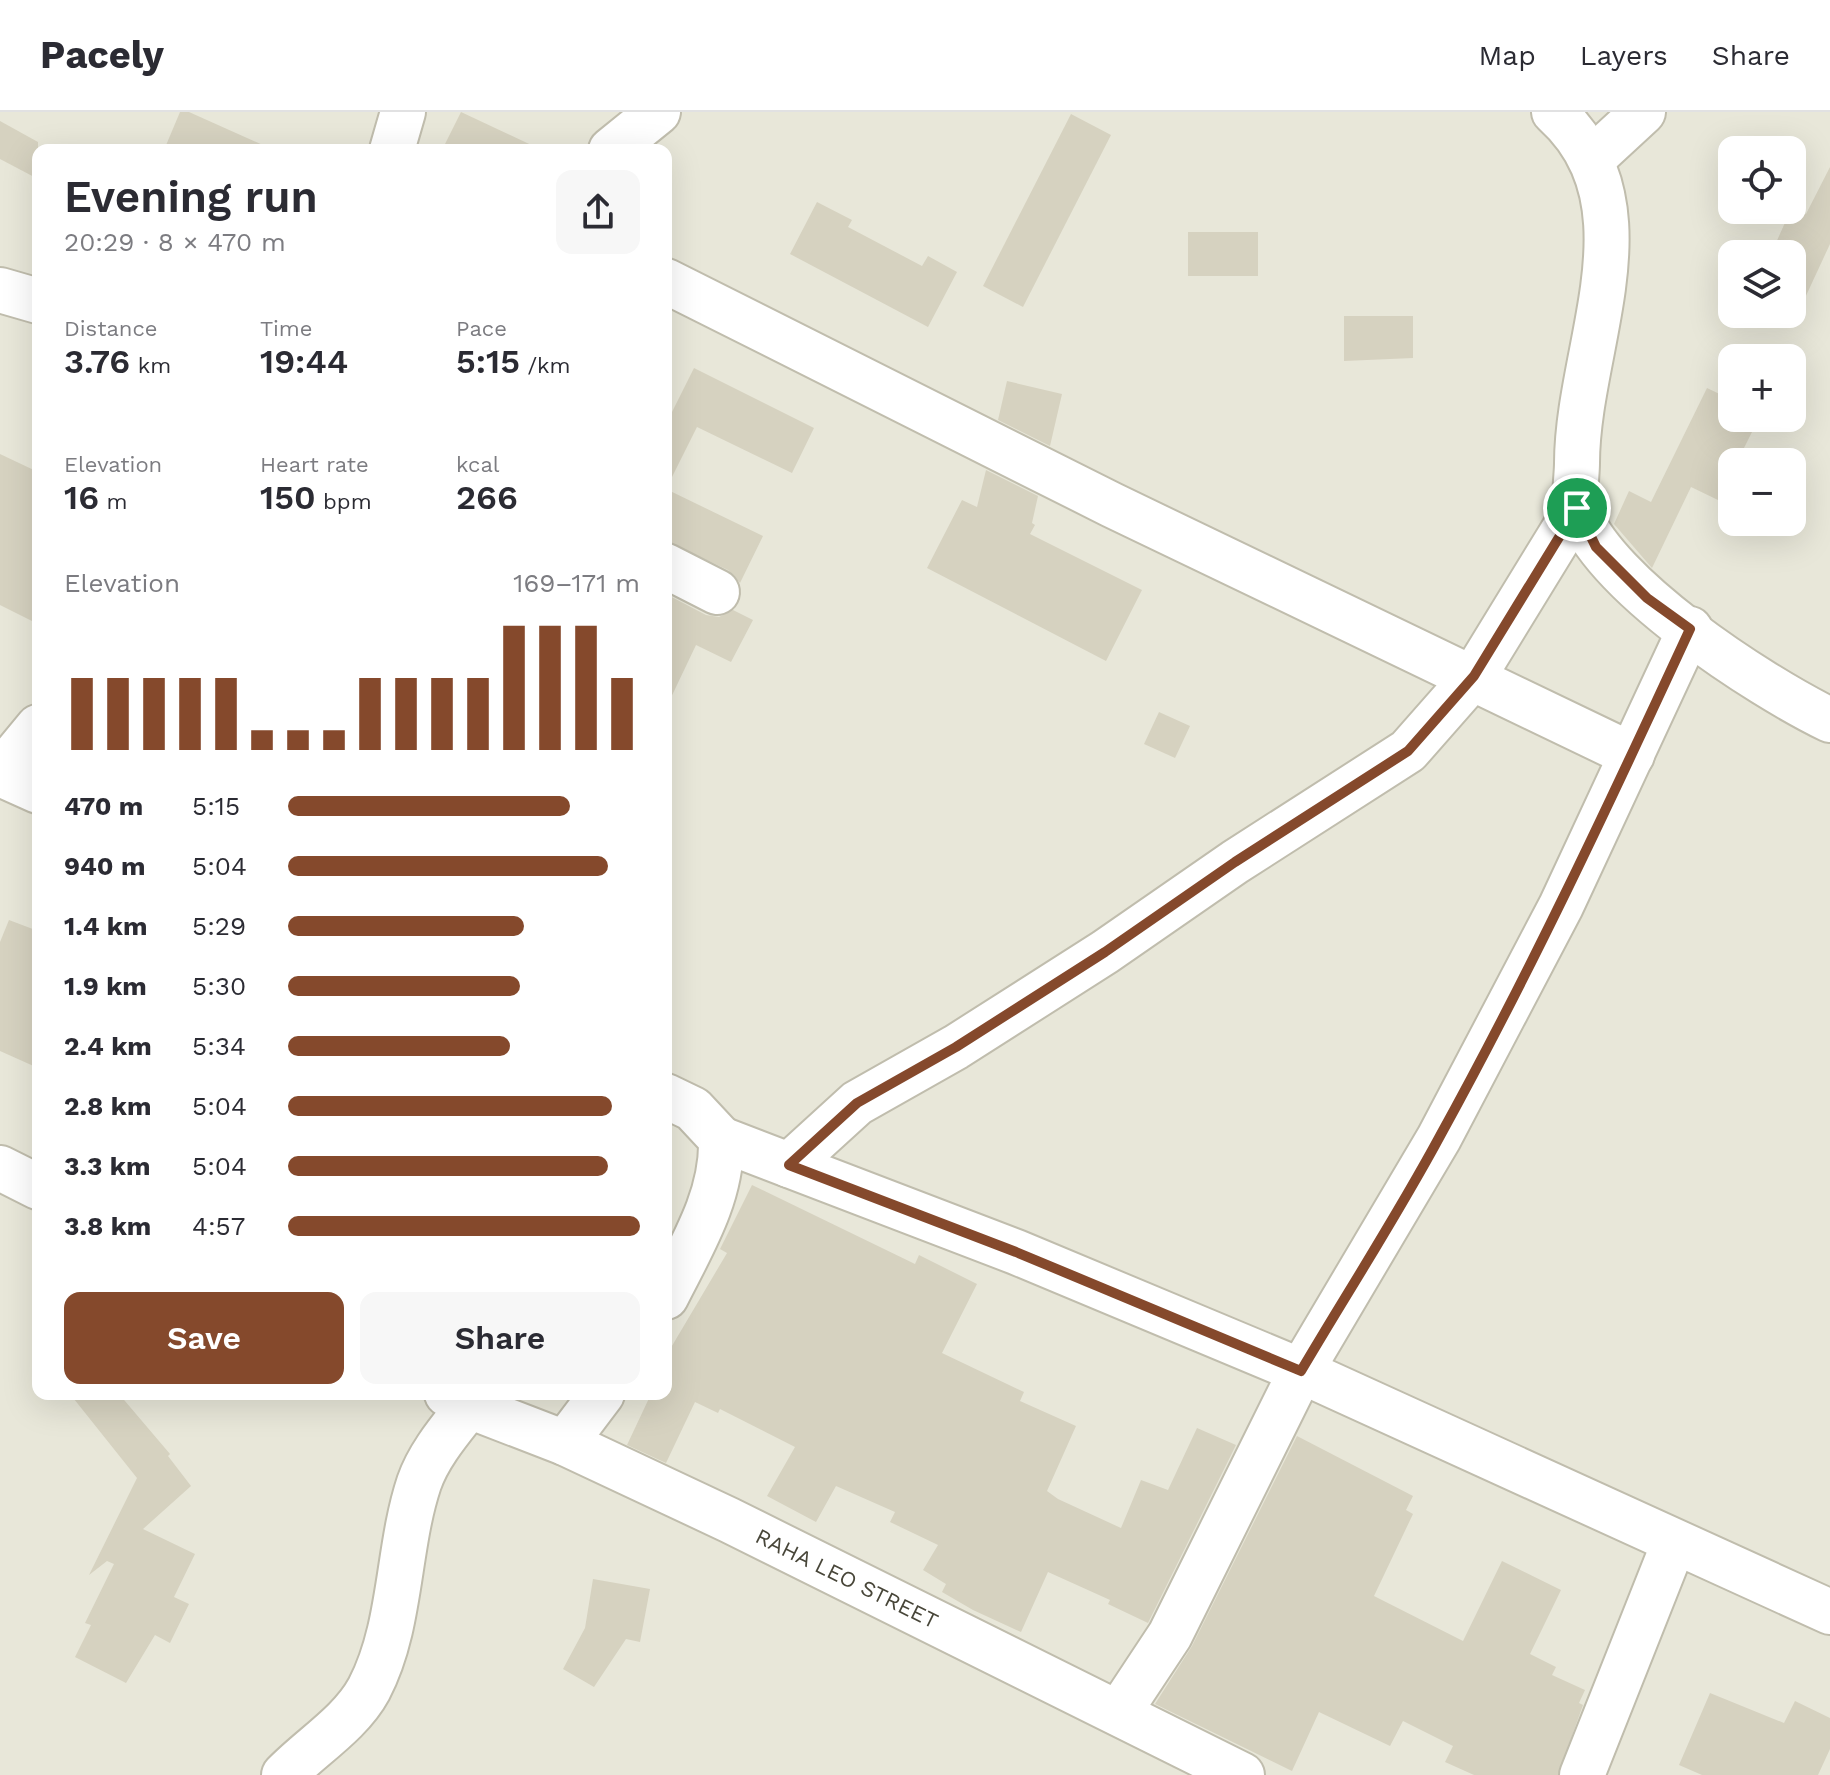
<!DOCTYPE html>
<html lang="en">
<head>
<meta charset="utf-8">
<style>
  :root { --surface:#fff; --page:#f7f7f7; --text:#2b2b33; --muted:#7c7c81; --line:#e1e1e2; --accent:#85492c }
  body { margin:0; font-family:"Work Sans",sans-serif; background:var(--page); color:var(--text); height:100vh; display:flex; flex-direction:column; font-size:30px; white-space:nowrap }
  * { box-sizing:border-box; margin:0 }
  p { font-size:26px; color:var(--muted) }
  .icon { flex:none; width:44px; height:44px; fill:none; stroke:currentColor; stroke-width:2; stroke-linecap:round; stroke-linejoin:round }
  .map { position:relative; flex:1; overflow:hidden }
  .details { position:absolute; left:32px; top:32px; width:640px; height:1256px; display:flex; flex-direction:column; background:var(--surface); border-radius:16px; box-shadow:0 8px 32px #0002 }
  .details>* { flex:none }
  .fabs { position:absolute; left:1718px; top:24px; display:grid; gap:16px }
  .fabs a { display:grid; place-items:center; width:88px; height:88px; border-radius:16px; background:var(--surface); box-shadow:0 8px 32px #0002; font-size:40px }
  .pin { position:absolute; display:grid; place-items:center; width:68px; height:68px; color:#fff; margin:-34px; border:4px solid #fff; border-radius:50%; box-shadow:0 2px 8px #0007 }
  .round { display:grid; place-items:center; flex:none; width:84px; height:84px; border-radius:16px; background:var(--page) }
  .overview { display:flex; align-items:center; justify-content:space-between; height:136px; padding:0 32px }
  h1 { font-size:44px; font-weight:600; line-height:60px }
  .metrics { display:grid; grid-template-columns:repeat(3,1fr); gap:12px; height:136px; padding:8px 32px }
  .metrics div { display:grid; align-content:center }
  .metrics b { font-size:34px; font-weight:600 }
  .metrics small { font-size:22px; font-weight:400 }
  .metrics p { font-size:22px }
  .chart { height:224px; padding:16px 32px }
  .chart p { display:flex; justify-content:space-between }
  .chart svg { width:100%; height:144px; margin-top:8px; stroke:var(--accent); stroke-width:6 }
  .primary-button { display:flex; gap:16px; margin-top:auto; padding:16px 32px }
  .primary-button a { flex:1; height:92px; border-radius:16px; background:var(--accent); color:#fff; font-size:32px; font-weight:600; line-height:92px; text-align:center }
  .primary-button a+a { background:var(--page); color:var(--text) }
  ul { padding:0 32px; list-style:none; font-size:26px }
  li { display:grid; grid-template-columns:128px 96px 1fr; align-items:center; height:60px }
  li i { height:20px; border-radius:10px; background:var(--accent) }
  header { display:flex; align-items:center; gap:48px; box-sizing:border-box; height:112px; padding:0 40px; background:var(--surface); border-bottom:2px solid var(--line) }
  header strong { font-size:38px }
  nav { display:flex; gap:44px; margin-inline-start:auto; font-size:28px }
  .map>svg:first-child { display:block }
  .residential { fill:#e8e7d9; fill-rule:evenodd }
  .building { fill:#d6d2c0 }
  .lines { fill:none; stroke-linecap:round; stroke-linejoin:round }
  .minor-casing { stroke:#c0bdad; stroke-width:48 }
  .minor { stroke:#fff; stroke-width:44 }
  .route-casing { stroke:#fff; stroke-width:16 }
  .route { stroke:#85492c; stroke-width:10 }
  .labels { text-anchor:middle; stroke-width:8; stroke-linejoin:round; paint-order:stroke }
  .street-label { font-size:22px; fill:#484639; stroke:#fff }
</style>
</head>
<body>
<header>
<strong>Pacely</strong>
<nav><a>Map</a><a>Layers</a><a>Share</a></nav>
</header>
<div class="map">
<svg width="1830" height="1663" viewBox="0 0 1830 1663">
  <rect width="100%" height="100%" fill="#f5f4ea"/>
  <path class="residential" d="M0,0H1830V1663H0ZM38,38H666V1282H38ZM1732,38H1792V98H1732ZM1732,142H1792V202H1732ZM1732,246H1792V306H1732ZM1732,350H1792V410H1732Z"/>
  <g class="building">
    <path d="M180,0H189L274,38H164Z"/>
    <path d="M461,0L542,38H442Z"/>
    <path d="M1071,2L1111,23L1023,195L983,174Z"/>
    <path d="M0,9L38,30V67L0,47Z"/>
    <path d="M1830,55V132L1792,214V142H1771L1792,95L1806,102Z"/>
    <path d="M817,90L852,108L848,115L922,154L928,144L957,160L928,215L790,142Z"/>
    <rect x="1188" y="120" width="70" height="44"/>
    <path d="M1344,204H1413V246L1344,249Z"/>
    <path d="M694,256L814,316L792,361L697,315L666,377V312Z"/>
    <path d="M1007,269L1062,282L1050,334L998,308Z"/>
    <path d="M1707,276L1732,288V306H1759L1737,350H1732V360L1718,388L1691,375L1652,456L1614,412L1629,379L1651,390Z"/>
    <path d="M0,342L38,360V512L0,493Z"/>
    <path d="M986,358L1038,384L1032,411L1035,413L1030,422L1142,478L1106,549L927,456L962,388L977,395Z"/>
    <path d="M666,377L763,424L740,471L728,458L666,429Z"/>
    <path d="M666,482L706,503L719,505L733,498L753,508L731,550L696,533L666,596Z"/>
    <path d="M1159,600L1190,614L1175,646L1144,632Z"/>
    <path d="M9,808L38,819V956L0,939V830Z"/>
    <path d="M752,1073L915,1152L919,1143L977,1172L942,1241L1024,1280L1020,1289L1076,1314L1047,1379L1058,1387L1121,1416L1141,1368L1168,1378L1197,1316L1236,1333L1148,1511L1108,1492L1110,1488L1048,1460L1021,1520L973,1498L942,1480L946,1472L923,1458L938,1433L890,1410L895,1400L836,1374L816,1410L767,1384L795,1335L720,1297L718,1301L695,1290L666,1351L627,1333L651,1282H666V1244L727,1141L720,1137Z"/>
    <path d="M70,1282H119L170,1342L168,1344L191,1374L143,1417L195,1442L174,1485L189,1492L170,1531L155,1523L126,1571L75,1545L91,1513L85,1511L114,1452L107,1449L89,1463L137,1366Z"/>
    <path d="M1297,1324L1413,1384L1406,1398L1413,1402L1374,1484L1463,1529L1502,1449L1561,1478L1530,1542L1556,1555L1552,1563L1585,1578L1579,1591L1583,1593L1558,1663H1474L1445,1650L1453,1634L1403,1609L1390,1634L1319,1600L1292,1659L1155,1592L1192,1534Z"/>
    <path d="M593,1467L650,1477L640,1530L626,1527L594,1575L563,1557L585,1516Z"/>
    <path d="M1710,1581L1784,1611L1795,1589L1830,1606V1637L1818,1663H1702L1679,1653Z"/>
  </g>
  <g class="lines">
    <defs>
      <g id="minor">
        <path d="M1554,0C1657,93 1577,235 1577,351C1577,365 1573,385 1578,399C1606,474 1758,573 1830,608"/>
        <path d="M392,38L403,0"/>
        <path d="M611,38L658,0"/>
        <path d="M1591,48L1643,0"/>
        <path d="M666,169L1112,393L1632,643"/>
        <path d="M0,178L38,189"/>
        <path d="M666,454L717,480"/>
        <path d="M0,661L38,615"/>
        <path d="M0,662L38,679"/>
        <path d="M666,984L693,997L721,1027C723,1084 691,1135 666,1185"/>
        <path d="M721,1027L1016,1140L1301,1259L1830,1500"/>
        <path d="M789,1053L857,991L956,935L1105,840L1235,750L1408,639L1474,564L1577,396"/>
        <path d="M0,1056L38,1075"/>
        <path d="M447,1282L469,1294L565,1331L729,1408L1242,1663"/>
        <path d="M565,1331L602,1282"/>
        <path d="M1119,1600L1170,1523L1301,1259L1439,1026L1561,794L1690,517"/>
        <path d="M284,1663C311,1635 350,1612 369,1577C402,1514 397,1437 419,1371C429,1342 451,1317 469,1294"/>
        <path d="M1582,1663L1674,1431"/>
      </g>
    </defs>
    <use href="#minor" class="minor-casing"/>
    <use href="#minor" class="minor"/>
  </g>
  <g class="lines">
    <defs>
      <path id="route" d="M1577,396L1596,435L1647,486L1690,517C1611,688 1531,859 1440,1024C1397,1104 1347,1181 1301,1259L1016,1140L789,1053L857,991L956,935L1105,840L1235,750L1408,639L1474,564Z"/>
    </defs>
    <use href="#route" class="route-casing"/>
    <use href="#route" class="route"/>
  </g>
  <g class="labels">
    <g class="street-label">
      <text transform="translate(847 1466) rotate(26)" y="8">RAHA LEO STREET</text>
    </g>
  </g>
</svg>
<div class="fabs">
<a><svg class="icon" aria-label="locate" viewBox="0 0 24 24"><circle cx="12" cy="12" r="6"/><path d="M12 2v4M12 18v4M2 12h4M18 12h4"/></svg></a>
<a><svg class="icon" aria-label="layers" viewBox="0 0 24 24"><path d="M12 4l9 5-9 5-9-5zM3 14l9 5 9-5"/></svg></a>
<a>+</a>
<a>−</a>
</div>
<div class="pin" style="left:1577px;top:396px;background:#1e9e55"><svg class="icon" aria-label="arrive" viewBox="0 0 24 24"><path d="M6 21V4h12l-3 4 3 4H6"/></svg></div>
<section class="details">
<div class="overview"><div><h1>Evening run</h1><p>20:29 · 8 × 470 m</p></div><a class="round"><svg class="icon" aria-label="share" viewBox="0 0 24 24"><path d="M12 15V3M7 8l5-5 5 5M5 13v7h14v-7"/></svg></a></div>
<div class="metrics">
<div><p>Distance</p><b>3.76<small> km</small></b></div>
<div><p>Time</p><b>19:44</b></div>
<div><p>Pace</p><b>5:15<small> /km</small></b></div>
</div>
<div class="metrics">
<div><p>Elevation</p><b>16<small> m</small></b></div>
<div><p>Heart rate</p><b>150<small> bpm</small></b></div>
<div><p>kcal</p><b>266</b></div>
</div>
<div class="chart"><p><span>Elevation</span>169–171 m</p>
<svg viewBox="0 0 160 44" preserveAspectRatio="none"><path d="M5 44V22M15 44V22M25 44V22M35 44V22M45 44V22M55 44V38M65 44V38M75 44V38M85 44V22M95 44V22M105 44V22M115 44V22M125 44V6M135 44V6M145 44V6M155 44V22"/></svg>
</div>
<ul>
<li><b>470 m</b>5:15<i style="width:80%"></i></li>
<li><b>940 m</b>5:04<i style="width:91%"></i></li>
<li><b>1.4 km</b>5:29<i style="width:67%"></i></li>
<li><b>1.9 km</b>5:30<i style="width:66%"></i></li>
<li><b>2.4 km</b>5:34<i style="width:63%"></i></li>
<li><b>2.8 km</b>5:04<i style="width:92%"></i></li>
<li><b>3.3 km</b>5:04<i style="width:91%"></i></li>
<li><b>3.8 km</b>4:57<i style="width:100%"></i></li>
</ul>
<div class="primary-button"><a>Save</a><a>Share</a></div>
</section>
</div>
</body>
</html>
